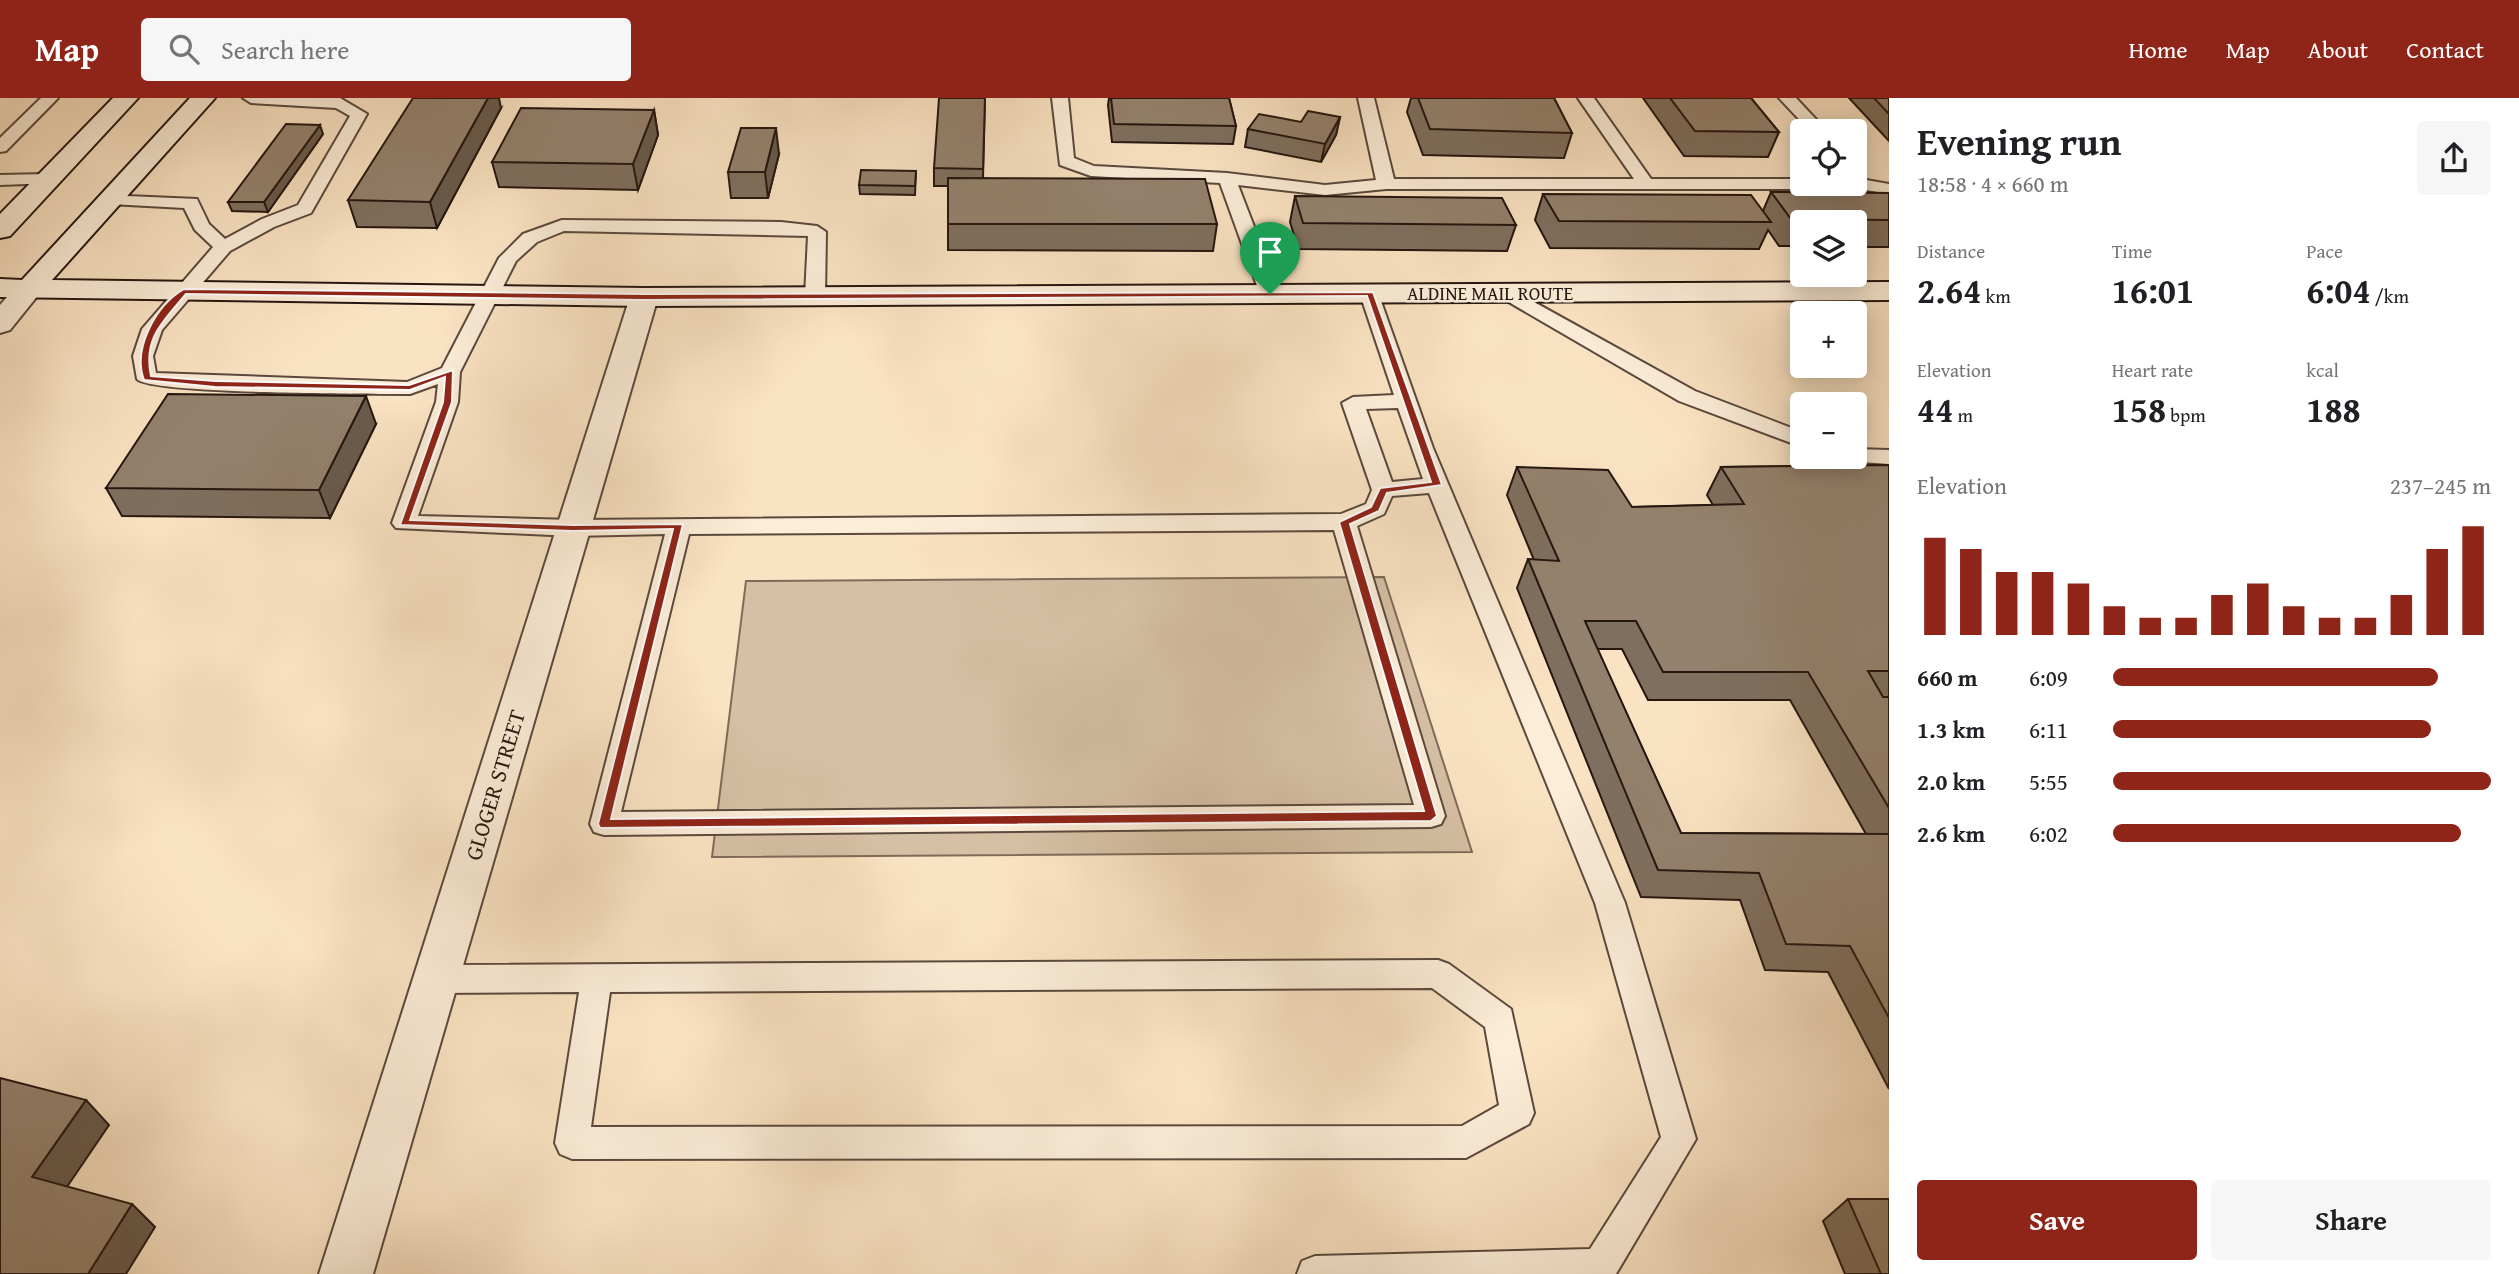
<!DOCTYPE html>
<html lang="en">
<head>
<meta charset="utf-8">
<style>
  :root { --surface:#fff; --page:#f6f6f6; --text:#202124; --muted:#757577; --accent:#8f2418 }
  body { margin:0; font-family:"Gentium Book Plus",serif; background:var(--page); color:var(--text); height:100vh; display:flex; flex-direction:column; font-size:26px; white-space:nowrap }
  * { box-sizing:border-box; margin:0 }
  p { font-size:23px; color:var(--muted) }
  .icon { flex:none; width:38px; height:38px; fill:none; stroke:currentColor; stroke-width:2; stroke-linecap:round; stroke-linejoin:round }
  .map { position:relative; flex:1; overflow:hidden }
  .drawer { display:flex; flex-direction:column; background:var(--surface); width:630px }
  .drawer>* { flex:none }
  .fabs { position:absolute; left:1790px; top:21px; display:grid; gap:14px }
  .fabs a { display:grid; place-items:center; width:77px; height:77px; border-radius:7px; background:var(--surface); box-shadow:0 4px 18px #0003; font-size:35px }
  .pin { position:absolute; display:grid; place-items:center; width:60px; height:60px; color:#fff; margin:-72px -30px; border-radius:50% 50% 50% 0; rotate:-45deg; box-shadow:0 0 7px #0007 }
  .pin .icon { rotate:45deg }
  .round { display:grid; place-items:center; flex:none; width:74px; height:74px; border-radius:7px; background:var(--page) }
  .headline { display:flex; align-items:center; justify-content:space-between; height:119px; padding:0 28px }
  h1 { font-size:38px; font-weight:600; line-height:52px }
  .stats { display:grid; grid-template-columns:repeat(3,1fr); gap:10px; height:119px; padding:7px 28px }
  .stats div { display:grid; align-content:center }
  .stats b { font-size:35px; font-weight:600 }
  .stats small { font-size:19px; font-weight:400 }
  .stats p { font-size:19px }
  .chart { height:196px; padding:14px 28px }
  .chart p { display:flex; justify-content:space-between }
  .chart svg { width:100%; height:126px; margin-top:7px; stroke:var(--accent); stroke-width:6 }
  .button { display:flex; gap:14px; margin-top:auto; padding:14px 28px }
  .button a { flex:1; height:80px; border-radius:7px; background:var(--accent); color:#fff; font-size:28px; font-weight:600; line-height:80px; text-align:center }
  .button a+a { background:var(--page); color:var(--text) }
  ul { padding:0 28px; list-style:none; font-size:23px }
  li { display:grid; grid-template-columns:112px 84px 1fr; align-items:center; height:52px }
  li i { height:18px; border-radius:9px; background:var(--accent) }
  header { display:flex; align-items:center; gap:42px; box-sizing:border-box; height:98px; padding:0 35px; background:var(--accent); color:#fff }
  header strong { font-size:33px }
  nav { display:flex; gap:38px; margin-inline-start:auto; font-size:24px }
  .search { width:490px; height:63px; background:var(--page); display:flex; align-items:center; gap:18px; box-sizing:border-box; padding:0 24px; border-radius:7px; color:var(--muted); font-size:26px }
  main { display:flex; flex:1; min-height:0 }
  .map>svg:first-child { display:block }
  .green { fill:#d6c0a5; stroke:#7e6b5a; stroke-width:2 }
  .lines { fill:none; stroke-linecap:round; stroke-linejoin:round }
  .service-casing { stroke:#5a493d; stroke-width:4 }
  .minor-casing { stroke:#5a493d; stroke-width:4 }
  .secondary-casing { stroke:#251610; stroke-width:4 }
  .service { fill:#fcedd8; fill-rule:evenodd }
  .minor { fill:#fcedd8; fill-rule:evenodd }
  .secondary { fill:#fcedd8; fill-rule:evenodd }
  .wall { fill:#7f6f5e; stroke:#251610; stroke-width:2; fill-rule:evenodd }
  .shaded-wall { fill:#685a4c; stroke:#251610; stroke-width:2 }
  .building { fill:#94816d; stroke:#251610; stroke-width:2 }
  .route { fill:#8f2418; stroke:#fff; stroke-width:2; fill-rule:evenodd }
  .labels { text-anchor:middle; stroke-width:5; stroke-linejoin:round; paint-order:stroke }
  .far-street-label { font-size:19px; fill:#251610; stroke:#fcedd8 }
  .street-label { font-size:23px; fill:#251610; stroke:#fcedd8 }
</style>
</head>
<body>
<header>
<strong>Map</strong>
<div class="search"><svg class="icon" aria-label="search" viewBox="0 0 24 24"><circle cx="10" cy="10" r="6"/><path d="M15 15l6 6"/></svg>Search here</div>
<nav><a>Home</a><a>Map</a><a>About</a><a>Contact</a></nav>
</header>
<main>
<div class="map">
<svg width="1889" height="1176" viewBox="0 0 1889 1176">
  <rect width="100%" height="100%" fill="#fae3c3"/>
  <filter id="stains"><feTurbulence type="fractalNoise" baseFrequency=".00286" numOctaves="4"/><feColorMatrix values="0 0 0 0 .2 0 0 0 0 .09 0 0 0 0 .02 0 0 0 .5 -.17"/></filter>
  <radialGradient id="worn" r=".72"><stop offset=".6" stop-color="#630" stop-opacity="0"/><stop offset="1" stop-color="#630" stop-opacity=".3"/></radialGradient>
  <path class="green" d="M1384,479L1472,754L712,759L746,483Z"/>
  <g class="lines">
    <defs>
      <g id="service">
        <path d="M41,0H58L6,53L0,54V40Z"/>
        <path d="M243,0H340L367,16L311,115L274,129L230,153L162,232L153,258L156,275L407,284L442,270L499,160L523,136L562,122L781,124L817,128L826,134L825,198L815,204L805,198L808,138L564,133L537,144L516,163L460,274L458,304L418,418L573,422L1341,416L1366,406L1372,392L1342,305L1353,299L1394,297L1360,196L1370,190L1377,192L1433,350L1625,805L1696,1041L1616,1176H1297L1302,1163L1315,1158L1590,1151L1661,1039L1595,805L1429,395L1392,398L1384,416L1357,428L1445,718L1441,726L1431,729L604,737L594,734L590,726L665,436L573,438L396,430L392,425L436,304L438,286L410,296C376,296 147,296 137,281L133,258L142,231L213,149L195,132L184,110L110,106L104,105L101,101L104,97L197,101L209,126L225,141L262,121L298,107L350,18L336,10L251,5ZM1398,310L1423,381L1392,384L1366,311ZM1334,432L1414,707L621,714L689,436Z"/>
        <path d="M1052,0H1068L1074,60L1094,68L1227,75L1325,87L1376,82L1358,0H1374L1394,81H1634L1578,0H1594L1651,81H1802V86H1811L1802,91H1386L1325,97L1238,87L1280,196L1270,202L1260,196L1220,85L1091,78L1060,67Z"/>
        <path d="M1779,0H1796L1827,33H1810Z"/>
        <path d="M47,76L56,81L53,85L0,87V77Z"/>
        <path d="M1855,80L1889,86V96L1849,89L1847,86H1855Z"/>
        <path d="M1507,189L1695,293L1802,334V349L1679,303L1500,199L1497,195L1500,191Z"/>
        <path d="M1855,351L1889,352V366L1847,363L1844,359H1855Z"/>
        <path d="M1438,862L1449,866L1511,911L1534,1015L1529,1026L1466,1060L572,1061L560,1056L555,1045L579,894L435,895L424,891L419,881L424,871L435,867ZM1432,890L1485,929L1499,1007L1462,1028L591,1029L610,894Z"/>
      </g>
      <g id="minor">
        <path d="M29,182L39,185L43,191L10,232L0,235V207L19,185Z"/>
        <path d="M644,190L654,193L658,199L373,1176H319L630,199L634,193Z"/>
      </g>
      <g id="secondary">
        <path d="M113,0H138L10,138L0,140V116Z"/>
        <path d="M190,0H215L52,182L644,190L1889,184V202L644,208L0,199V181L22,182Z"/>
      </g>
    </defs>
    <use href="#service" class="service-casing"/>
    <use href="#minor" class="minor-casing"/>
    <use href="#secondary" class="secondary-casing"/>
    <use href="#service" class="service"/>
    <use href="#minor" class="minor"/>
    <use href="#secondary" class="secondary"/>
  </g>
  <g class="wall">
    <path d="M985,0L983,80L1217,126L1213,153L948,152V88H934V70Z"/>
    <path d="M1109,0H1229L1236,28L1233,46L1112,44L1108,7Z"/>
    <path d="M1411,0H1554L1572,35L1564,60L1423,57L1407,14Z"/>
    <path d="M1643,0H1751L1779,34L1768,59L1684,58Z"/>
    <path d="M1849,0H1889V43Z"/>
    <path d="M501,10L437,130L357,129L348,102Z"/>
    <path d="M654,12L658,37L638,92L499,89L492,64Z"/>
    <path d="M1340,19L1336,37L1321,64L1245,49L1248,31Z"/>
    <path d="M323,36L268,114L232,113L228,104Z"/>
    <path d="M779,56L768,100H731L728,74Z"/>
    <path d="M916,73L915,97L860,96L859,87Z"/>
    <path d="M1771,94L1889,95V149H1855V124H1802V148H1779L1768,132L1759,151L1550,150L1535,122L1543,96L1763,113Z"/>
    <path d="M1295,98L1516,127L1507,153L1298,151L1290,124Z"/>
    <path d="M376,326L330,420L122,418L106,390Z"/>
    <path d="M1889,367V991L1828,874L1765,872L1740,802L1641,799L1517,490L1528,461L1534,462L1507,397L1517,369L1632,409L1713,407L1707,397L1721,369ZM1597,551H1622L1648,602H1790L1866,736L1681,735Z"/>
    <path d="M1848,1101L1889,1176H1845L1823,1123Z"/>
  </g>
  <g class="shaded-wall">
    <path d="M488,0H499L501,10L437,130L430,104Z"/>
    <path d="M654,12L658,37L638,92L633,66Z"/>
    <path d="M1340,19L1336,37L1321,64L1325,46Z"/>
    <path d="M320,27L323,36L268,114L264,104Z"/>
    <path d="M776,30L779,56L768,100L765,74Z"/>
    <path d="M366,298L376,326L330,420L319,392Z"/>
    <path d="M86,1002L109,1027L58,1102L32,1079Z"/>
    <path d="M132,1106L155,1129L126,1176H88Z"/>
  </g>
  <g class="building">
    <path d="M413,0H488L430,104L348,102Z"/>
    <path d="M939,0H985L983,71L934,70Z"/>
    <path d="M1111,0H1229L1236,28L1114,26Z"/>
    <path d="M1418,0H1554L1572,35L1430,31Z"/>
    <path d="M1670,0H1751L1779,34L1695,33Z"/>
    <path d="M1874,0H1889V16Z"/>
    <path d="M521,10L654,12L633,66L492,64Z"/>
    <path d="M1308,13L1340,19L1325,46L1248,31L1259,16L1301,24Z"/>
    <path d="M286,26L320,27L264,104H228Z"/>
    <path d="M741,30H776L765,74H728Z"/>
    <path d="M861,72L916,73L915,88L859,87Z"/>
    <path d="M948,80L1205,81L1217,126H948Z"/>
    <path d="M1771,94L1889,95V122L1791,121Z"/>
    <path d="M1543,96L1751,97L1771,124L1559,123Z"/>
    <path d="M1295,98L1502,100L1516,127L1303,125Z"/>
    <path d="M168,296L366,298L319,392L106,390Z"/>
    <path d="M1889,367V573H1868L1883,599H1889V710L1808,574H1663L1636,523H1585L1681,735L1889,736V920L1850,848L1786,846L1759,775L1658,772L1528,461L1559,463L1517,369L1608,372L1632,409L1744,406L1721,369Z"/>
    <path d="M0,980L86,1002L32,1079L132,1106L88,1176H0Z"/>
    <path d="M1848,1101H1889V1176H1881Z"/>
  </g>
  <path class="route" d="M184,191L644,196L1373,194L1442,387L1387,395L1379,413L1350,426L1437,718L1431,723L600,730L598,726L673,431L573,433L400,427L443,304L445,279L410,292L215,289L144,282C132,251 156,207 184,191ZM186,196L644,202L1367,198L1431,384L1380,390L1371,409L1339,424L1424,713L611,721L683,426L573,427L410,422L452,304L453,272L409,287L215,283L151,278C143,240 163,224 186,196Z"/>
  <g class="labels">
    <g class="far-street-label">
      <text x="1490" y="202">ALDINE MAIL ROUTE</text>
    </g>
    <g class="street-label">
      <text transform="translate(495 687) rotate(-73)" y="8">GLOGER STREET</text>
    </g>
  </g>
  <rect width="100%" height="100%" filter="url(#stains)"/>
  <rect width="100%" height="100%" fill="url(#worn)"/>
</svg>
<div class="fabs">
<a><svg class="icon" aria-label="locate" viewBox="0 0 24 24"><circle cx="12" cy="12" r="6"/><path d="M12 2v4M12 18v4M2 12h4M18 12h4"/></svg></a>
<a><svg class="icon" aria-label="layers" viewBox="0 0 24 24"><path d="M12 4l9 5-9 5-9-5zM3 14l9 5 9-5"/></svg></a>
<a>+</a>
<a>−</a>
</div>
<div class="pin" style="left:1270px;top:196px;background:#1e9e55"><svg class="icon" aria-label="arrive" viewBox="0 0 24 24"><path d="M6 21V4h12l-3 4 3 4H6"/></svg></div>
</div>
<section class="drawer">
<div class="headline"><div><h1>Evening run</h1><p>18:58 · 4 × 660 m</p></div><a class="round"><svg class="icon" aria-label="share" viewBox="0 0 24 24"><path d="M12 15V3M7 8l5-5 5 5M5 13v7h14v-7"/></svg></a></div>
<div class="stats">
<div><p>Distance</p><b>2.64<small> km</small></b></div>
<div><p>Time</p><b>16:01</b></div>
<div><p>Pace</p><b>6:04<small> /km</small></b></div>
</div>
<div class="stats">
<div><p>Elevation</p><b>44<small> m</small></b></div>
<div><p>Heart rate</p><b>158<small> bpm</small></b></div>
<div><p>kcal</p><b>188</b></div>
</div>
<div class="chart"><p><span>Elevation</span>237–245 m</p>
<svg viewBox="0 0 160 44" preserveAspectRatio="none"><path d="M5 44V10M15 44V14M25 44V22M35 44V22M45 44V26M55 44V34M65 44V38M75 44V38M85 44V30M95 44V26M105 44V34M115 44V38M125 44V38M135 44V30M145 44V14M155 44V6"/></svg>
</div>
<ul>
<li><b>660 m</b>6:09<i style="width:86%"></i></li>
<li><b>1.3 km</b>6:11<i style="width:84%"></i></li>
<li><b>2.0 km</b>5:55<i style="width:100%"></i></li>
<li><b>2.6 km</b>6:02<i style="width:92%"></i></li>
</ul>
<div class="button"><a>Save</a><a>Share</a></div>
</section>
</main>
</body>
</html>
